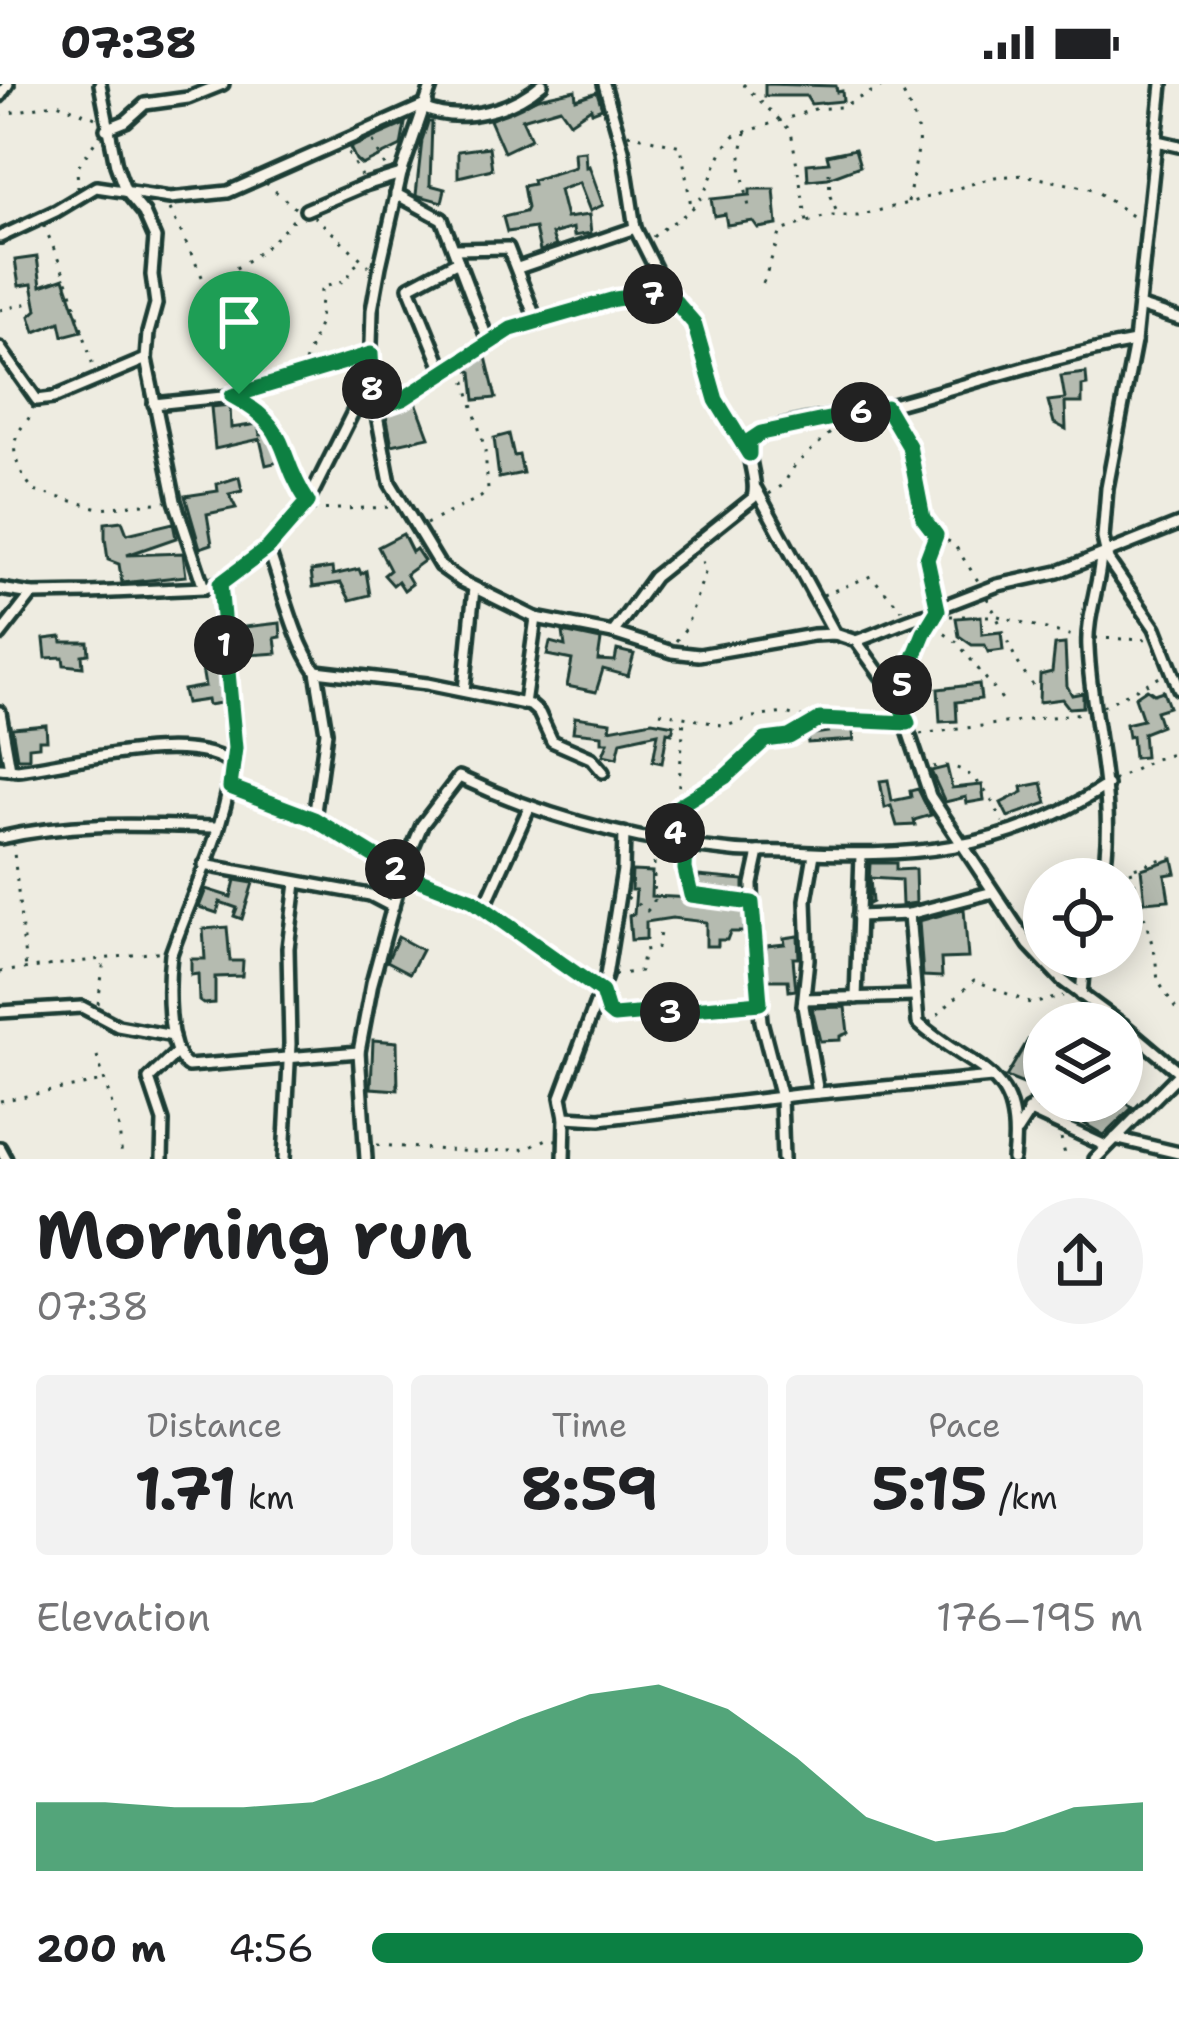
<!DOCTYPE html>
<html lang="en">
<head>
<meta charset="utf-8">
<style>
  :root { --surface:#fff; --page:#f2f2f2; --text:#202124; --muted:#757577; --accent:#0b8043 }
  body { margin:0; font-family:"Shantell Sans",sans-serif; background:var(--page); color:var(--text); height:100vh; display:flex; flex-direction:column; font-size:45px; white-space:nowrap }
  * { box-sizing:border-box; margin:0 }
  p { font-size:39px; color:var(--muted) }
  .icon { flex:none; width:66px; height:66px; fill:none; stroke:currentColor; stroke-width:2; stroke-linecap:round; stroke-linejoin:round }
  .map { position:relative; height:1075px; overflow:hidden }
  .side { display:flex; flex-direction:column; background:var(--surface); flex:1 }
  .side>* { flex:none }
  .buttons { position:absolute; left:1023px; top:774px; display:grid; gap:24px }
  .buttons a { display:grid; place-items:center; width:120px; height:120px; border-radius:50%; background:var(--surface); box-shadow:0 6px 30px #0003; font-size:60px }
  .pin { position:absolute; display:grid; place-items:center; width:102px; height:102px; color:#fff; margin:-123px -51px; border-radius:50% 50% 50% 0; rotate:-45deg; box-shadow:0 0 12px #0007 }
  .pin .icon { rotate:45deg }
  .km { position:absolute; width:60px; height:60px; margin:-30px; border-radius:50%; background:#222; color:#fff; font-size:33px; line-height:60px; text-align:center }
  .round { display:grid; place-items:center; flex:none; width:126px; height:126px; border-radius:63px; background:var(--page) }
  .overview { display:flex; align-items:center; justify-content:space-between; height:204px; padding:0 36px }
  h1 { font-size:66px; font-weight:700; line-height:90px }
  .figures { display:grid; grid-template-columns:repeat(3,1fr); gap:18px; height:204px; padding:12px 36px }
  .figures div { display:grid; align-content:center; border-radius:12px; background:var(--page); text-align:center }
  .figures b { font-size:60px; font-weight:700 }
  .figures small { font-size:33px; font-weight:400 }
  .figures p { font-size:33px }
  .chart { height:336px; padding:24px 36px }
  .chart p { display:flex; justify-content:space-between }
  .chart svg { width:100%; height:216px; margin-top:12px; fill:var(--accent); opacity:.7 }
  ul { padding:0 36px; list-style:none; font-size:39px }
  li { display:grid; grid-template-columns:192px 144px 1fr; align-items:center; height:90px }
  li i { height:30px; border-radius:15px; background:var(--accent) }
  .status { display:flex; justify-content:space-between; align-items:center; height:84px; padding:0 60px; background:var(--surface); direction:ltr }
  .status svg { height:33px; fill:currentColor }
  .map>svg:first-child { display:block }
  .building { fill:#b5bbb0; stroke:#1f3d34; stroke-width:3 }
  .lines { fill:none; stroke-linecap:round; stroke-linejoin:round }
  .street-casing { stroke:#1f3d34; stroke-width:18 }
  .path { stroke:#1f3d34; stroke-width:3; stroke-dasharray:3 9; stroke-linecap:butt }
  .street { stroke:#f7f3e8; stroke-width:9 }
  .route-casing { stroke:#fff; stroke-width:24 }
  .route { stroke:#0b8043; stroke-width:15 }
</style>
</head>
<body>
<div class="status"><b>07:38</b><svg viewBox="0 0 49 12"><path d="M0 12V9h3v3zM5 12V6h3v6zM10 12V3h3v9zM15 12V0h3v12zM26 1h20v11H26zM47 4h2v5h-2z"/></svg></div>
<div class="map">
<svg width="1179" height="1075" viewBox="0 0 1179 1075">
  <rect width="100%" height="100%" fill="#eeece1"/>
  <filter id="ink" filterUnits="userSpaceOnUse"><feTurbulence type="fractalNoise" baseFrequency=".00833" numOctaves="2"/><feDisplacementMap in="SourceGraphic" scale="24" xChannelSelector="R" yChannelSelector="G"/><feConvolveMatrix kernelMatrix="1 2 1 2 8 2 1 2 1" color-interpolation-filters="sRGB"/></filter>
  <g filter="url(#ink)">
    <g class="building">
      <path d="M765,0L836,2L837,8L842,7L843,17L811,20L806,12H765Z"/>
      <path d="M575,6L576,15L597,8L602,24L592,28L591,24L570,38L560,24L522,35L531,55L504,68L490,36L538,14Z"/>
      <path d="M428,38H432L430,101L445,105L442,118L416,111L422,56Z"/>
      <path d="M405,40L401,62L362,81L356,76L350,64Z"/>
      <path d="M489,63L492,85L458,93V67Z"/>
      <path d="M855,65L860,82L828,94L808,96L807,80L829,78L827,71Z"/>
      <path d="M585,67L586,83L589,82L603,121L590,127L579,99L559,106L566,134L589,131L591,149L574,152L573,144L552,150L556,162L540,167L535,144L507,148L503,133L525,128L527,124L523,102L533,100L532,96L575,83L574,68Z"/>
      <path d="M750,105H774L777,141L758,144L753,137L727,141L725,130L714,132L711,115L750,111Z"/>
      <path d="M37,173L41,202L64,194L82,247L63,252L60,238L35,248L30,232L37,226L32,200L19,202L15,176Z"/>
      <path d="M486,273L496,314L475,316L472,288L467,285Z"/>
      <path d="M1086,289L1087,301L1082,302V319H1065L1066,345L1054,339L1048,317L1065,315L1061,292Z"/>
      <path d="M416,318L429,353L392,361L386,330Z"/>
      <path d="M230,321L231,344L258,340L260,351L276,350L283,377L266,381L260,355L215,365L211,323Z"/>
      <path d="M509,350L514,372L519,371L523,389L499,394L494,354Z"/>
      <path d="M239,393L242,407L229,410L236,424L207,430L212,460L200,464L185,412L218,407L217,400Z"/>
      <path d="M122,437L127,450L173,439L176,454L127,471L183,469L186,492L122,499L119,480L108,476L105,454V439Z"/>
      <path d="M403,450L412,468L416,465L424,477L406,490L412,500L404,506L398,497L393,501L384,491L390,486L378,463Z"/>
      <path d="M332,484L333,491L359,485L361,490L366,487L370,511L350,516L341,499L313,503L311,487Z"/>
      <path d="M981,532L982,550L1001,548L1003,566L988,568L985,561H972L959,552L956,534Z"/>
      <path d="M280,539L281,553L275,554L277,569L250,571V554H244V543Z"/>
      <path d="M563,548L601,556L598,576L615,577L617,566L634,570L628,592L603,585L596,608L567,602L572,576L547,571L550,558L565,562Z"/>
      <path d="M61,553L62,558H88L89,570L82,571L83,583L64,581L63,573L46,574L44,555Z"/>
      <path d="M1065,560L1067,602L1072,611L1083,609V623L1069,624L1062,615L1039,618L1040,591L1052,588L1055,561Z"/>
      <path d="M217,570L221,619L208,621L207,616L186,619L183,606L205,602L200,573Z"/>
      <path d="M979,600L981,615L956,618L957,637L940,638L938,605Z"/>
      <path d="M1147,605L1154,610L1163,607L1169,623L1156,627L1161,642L1143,649L1145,673L1134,674L1132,652L1128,653L1126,640L1143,636L1135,613Z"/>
      <path d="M851,632L854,656L808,659L807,651L828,648L826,634Z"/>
      <path d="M575,633L611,638L610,645L652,637L674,641L672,649L667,648L662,679L653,677L658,649L621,657L617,674L603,671L608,658H602V651L573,648Z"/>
      <path d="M46,641L47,656H39V662L29,663V674H17L12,644Z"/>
      <path d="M947,683L952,704L982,701L984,716L967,719L966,713L945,718L931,687Z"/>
      <path d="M888,696L892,717L911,713L910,707L918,705L931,731L914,736L915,741L897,742L891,722L885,724L880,697Z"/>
      <path d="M1042,699L1047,719L1008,733L1001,719L1023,708L1022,703Z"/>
      <path d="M1173,775L1176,789L1165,791L1169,816L1145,818L1141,785Z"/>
      <path d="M870,779H896V786L915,785L916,819L902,821L901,796L870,794L872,818L868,820Z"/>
      <path d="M632,787L652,788L651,812L694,814L699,792L744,796V848H730L727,856H718V862H706V838L672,834L646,838V855L631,856L629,831L634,830L636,806H631Z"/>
      <path d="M235,796L253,799L242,835L234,832L237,824L220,818L217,829L199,823L206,805L231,813Z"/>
      <path d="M964,825L968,874L941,875L942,893L923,892L919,837Z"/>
      <path d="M227,843L230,877H243L242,892L215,893V919L203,920L199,917L198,890L191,891V875H205L203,845Z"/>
      <path d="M798,852L799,874H793L796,906L789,907L788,896H767L764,871L767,862L785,860L784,854Z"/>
      <path d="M398,853L422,866L410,889L387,877Z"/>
      <path d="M845,923L848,949L840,952V956L820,957L812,924Z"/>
      <path d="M373,956L397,958L398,1006L371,1004Z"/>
      <path d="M1028,956L1041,964L1030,982L1033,983L1026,1001L1006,993Z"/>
      <path d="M1104,1017H1125L1132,1024L1104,1051L1085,1040Z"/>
    </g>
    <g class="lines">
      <defs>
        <g id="street">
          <path d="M100,0L116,81L125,106L144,129L155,154L152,191L156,220L148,249L146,275L175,417L204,504"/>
          <path d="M432,0L401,90L380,182L372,226L370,294L390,399L440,482L461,497L536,534L613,549L672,568L699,571L813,551L835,550L856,557L897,614L930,712L1029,861L1063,897L1120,939"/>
          <path d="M604,0L623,66L635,144L667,208L694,240L716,316L746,365"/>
          <path d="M1162,0L1135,258L1107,404L1103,454L1108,476L1155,544L1179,605"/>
          <path d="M0,12L8,0"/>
          <path d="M425,25C462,40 512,26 542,0"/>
          <path d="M106,45L126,37L145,20L188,14L223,0"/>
          <path d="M1157,57L1179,62"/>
          <path d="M396,110L442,135L489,259"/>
          <path d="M306,126L365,101L401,90"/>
          <path d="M0,153L56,127L96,103L170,114L228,108L427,20"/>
          <path d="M454,165L508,164L537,238"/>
          <path d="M518,184L635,144"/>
          <path d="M1139,222L1179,235"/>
          <path d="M0,264L37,316L53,314L146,275"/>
          <path d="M444,289L409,203L458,177"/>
          <path d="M154,320L232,312L371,270"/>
          <path d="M374,325L403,315L511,246L615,215L667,208"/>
          <path d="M756,405L835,550"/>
          <path d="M268,464C282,502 294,557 316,587L427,600L530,621L539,629L552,657L591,674L603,688"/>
          <path d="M1101,472C1099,503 1086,534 1088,564C1091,640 1119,721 1102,795"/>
          <path d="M220,500L234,664C230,736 195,802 171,870C168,896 165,967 188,982L359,968"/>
          <path d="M0,505L32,510L89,509L204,504L231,494L268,464L308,418L370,294"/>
          <path d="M613,549L654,493L753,414C759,394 743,372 752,354C793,332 845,334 889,322C972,300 1050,273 1135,258"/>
          <path d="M0,551L32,510"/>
          <path d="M856,557C884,548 907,534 935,528"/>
          <path d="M464,607L474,504"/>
          <path d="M897,614L933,530L946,521L998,501L1058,488L1179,440"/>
          <path d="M524,620L536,534"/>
          <path d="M0,628L10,685"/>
          <path d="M0,684L18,686C68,680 195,645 233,682"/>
          <path d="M230,703L314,735L402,789L472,816L602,908L611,931L760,919"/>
          <path d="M314,735L326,648L316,587"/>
          <path d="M624,749L623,786L606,892L561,1013L565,1033L600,1035L798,1011L992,993"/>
          <path d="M0,754C73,737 144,741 218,743"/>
          <path d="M759,768L752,800L753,844L761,937L781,1014L783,1075"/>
          <path d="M814,770L806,816L808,875L803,922L818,1009"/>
          <path d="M204,781L370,811L393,823"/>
          <path d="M484,824L529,724"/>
          <path d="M909,830L918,939C973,989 1024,983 1013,1075"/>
          <path d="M858,832L909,830L993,808"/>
          <path d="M1081,911L1083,889L1095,873"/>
          <path d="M856,914L861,771"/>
          <path d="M804,915L915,912"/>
          <path d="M0,928L82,923L118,942L173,952"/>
          <path d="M1122,940L1179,988"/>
          <path d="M1028,1026L1106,1062"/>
          <path d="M1017,1047L1044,1005"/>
          <path d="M1115,1054L1179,1069"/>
          <path d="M0,1064L6,1075"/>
          <path d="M162,1075L163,1037L149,995L176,969"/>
          <path d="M284,1075L290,960L288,864L296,799"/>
          <path d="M366,1075L359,968L372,899L402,789L422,741L459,693C546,734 637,758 733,767C752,769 770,767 789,768C907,774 1004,769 1107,701"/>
          <path d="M564,1075L565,1033"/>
          <path d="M1095,1075L1179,990"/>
        </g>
      </defs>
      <use href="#street" class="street-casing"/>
      <g class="path">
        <path d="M743,0L791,47L807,138"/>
        <path d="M898,0C929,60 918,55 908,118"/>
        <path d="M0,31L57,19L98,35"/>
        <path d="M746,48L740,78L749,123"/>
        <path d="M628,50L681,62L691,122"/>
        <path d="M373,57L387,86"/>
        <path d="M348,69L361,92"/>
        <path d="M829,88L830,112L838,131"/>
        <path d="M266,99L295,124"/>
        <path d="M78,105L77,84L100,51"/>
        <path d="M170,125L225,241L237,299"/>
        <path d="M314,132L369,182"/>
        <path d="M44,141L70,204L94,285"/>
        <path d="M653,153C669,138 688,133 700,115C714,95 716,69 734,52L815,25L841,23L887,0"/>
        <path d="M763,199L781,147L826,132H858L908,119L995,93L1024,91L1093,105L1136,135"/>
        <path d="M206,202L208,197C243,185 276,157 299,129"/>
        <path d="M0,226L34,218"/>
        <path d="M305,278L320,238L321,204L347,196L352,184L360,178"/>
        <path d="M244,318L273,341L301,408"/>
        <path d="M33,322C31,336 24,338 18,349C8,370 22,391 34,407L99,424L166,418"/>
        <path d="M890,330L909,362L925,436L936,451L954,460L980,500"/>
        <path d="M769,410L783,401L795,381L838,342"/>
        <path d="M313,426L393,423"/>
        <path d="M426,440L481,413L488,406L485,366L463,287"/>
        <path d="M936,453L927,475L936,518"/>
        <path d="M823,511L871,492L902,526"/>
        <path d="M987,514C1005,545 1012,578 1036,605"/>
        <path d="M950,532H998L1080,554"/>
        <path d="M935,543L957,558L1005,619"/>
        <path d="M1095,554L1151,556"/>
        <path d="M676,557L686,544L706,486L700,473"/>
        <path d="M1103,622L1164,591"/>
        <path d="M660,628L726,642L753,633L785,629L809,635L894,638"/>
        <path d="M920,650L1082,629"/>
        <path d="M933,683C971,676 988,709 1003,738"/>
        <path d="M1113,697L1155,675L1179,668"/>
        <path d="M677,723L725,693L765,656L789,653L818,636"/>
        <path d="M675,750L684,635"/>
        <path d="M13,759L26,885"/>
        <path d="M686,768V803L691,811L744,818"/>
        <path d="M1131,786L1155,870L1158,897L1179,930"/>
        <path d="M1112,791L1165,774H1179"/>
        <path d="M627,813L647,827L654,819V771L657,764"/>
        <path d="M0,888L164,867"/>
        <path d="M614,891L640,887L644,866L657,864L660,849"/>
        <path d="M98,920L104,876"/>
        <path d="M929,939L974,896L1032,920L1063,912"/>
        <path d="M97,972L119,1044L122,1075"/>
        <path d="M0,1017L103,997"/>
        <path d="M1061,1054L1066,1075"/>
        <path d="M377,1061L475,1068L526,1065L547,1055L556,1056"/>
      </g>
      <use href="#street" class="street"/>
    </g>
  </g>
  <g class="lines" filter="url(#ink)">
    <defs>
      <path id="route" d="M667,208L694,239L716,316L749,370V357L761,349L886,323L909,362L923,434L936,451L927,475L938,526L924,549L897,614L908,639L820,635L789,653L765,656L725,693L677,723L675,758L686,759L685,785L691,811L752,819L760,919L614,932L608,927L602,908L472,816L402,789L314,735L230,703L235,664L220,500L268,464L308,418C275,369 294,345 232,312L371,270L374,325L403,315L511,245L615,215Z"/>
    </defs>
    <use href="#route" class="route-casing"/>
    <use href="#route" class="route"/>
  </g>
</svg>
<div class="buttons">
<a><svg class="icon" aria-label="locate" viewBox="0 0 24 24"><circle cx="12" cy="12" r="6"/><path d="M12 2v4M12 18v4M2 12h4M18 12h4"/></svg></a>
<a><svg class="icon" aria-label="layers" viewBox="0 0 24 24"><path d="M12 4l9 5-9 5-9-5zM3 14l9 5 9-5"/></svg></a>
</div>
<div class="pin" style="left:239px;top:310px;background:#1e9e55"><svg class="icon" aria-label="arrive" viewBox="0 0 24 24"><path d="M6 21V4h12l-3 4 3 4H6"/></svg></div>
<b class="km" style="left:224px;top:561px">1</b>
<b class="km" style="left:395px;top:785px">2</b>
<b class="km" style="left:670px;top:928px">3</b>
<b class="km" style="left:675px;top:749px">4</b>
<b class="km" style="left:902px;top:601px">5</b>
<b class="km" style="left:861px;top:328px">6</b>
<b class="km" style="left:653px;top:210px">7</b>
<b class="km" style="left:372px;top:305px">8</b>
</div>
<section class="side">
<div class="overview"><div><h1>Morning run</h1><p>07:38</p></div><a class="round"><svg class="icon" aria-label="share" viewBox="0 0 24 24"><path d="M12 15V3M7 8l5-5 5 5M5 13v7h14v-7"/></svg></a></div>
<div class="figures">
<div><p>Distance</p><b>1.71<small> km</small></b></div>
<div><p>Time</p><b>8:59</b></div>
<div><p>Pace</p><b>5:15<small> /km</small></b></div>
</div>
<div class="chart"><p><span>Elevation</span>176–195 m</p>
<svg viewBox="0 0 160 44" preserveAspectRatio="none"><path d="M0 44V30L10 30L20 31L30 31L40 30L50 25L60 19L70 13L80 8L90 6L100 11L110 21L120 33L130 38L140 36L150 31L160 30V44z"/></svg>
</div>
<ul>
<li><b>200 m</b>4:56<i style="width:100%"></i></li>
</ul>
</section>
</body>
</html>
